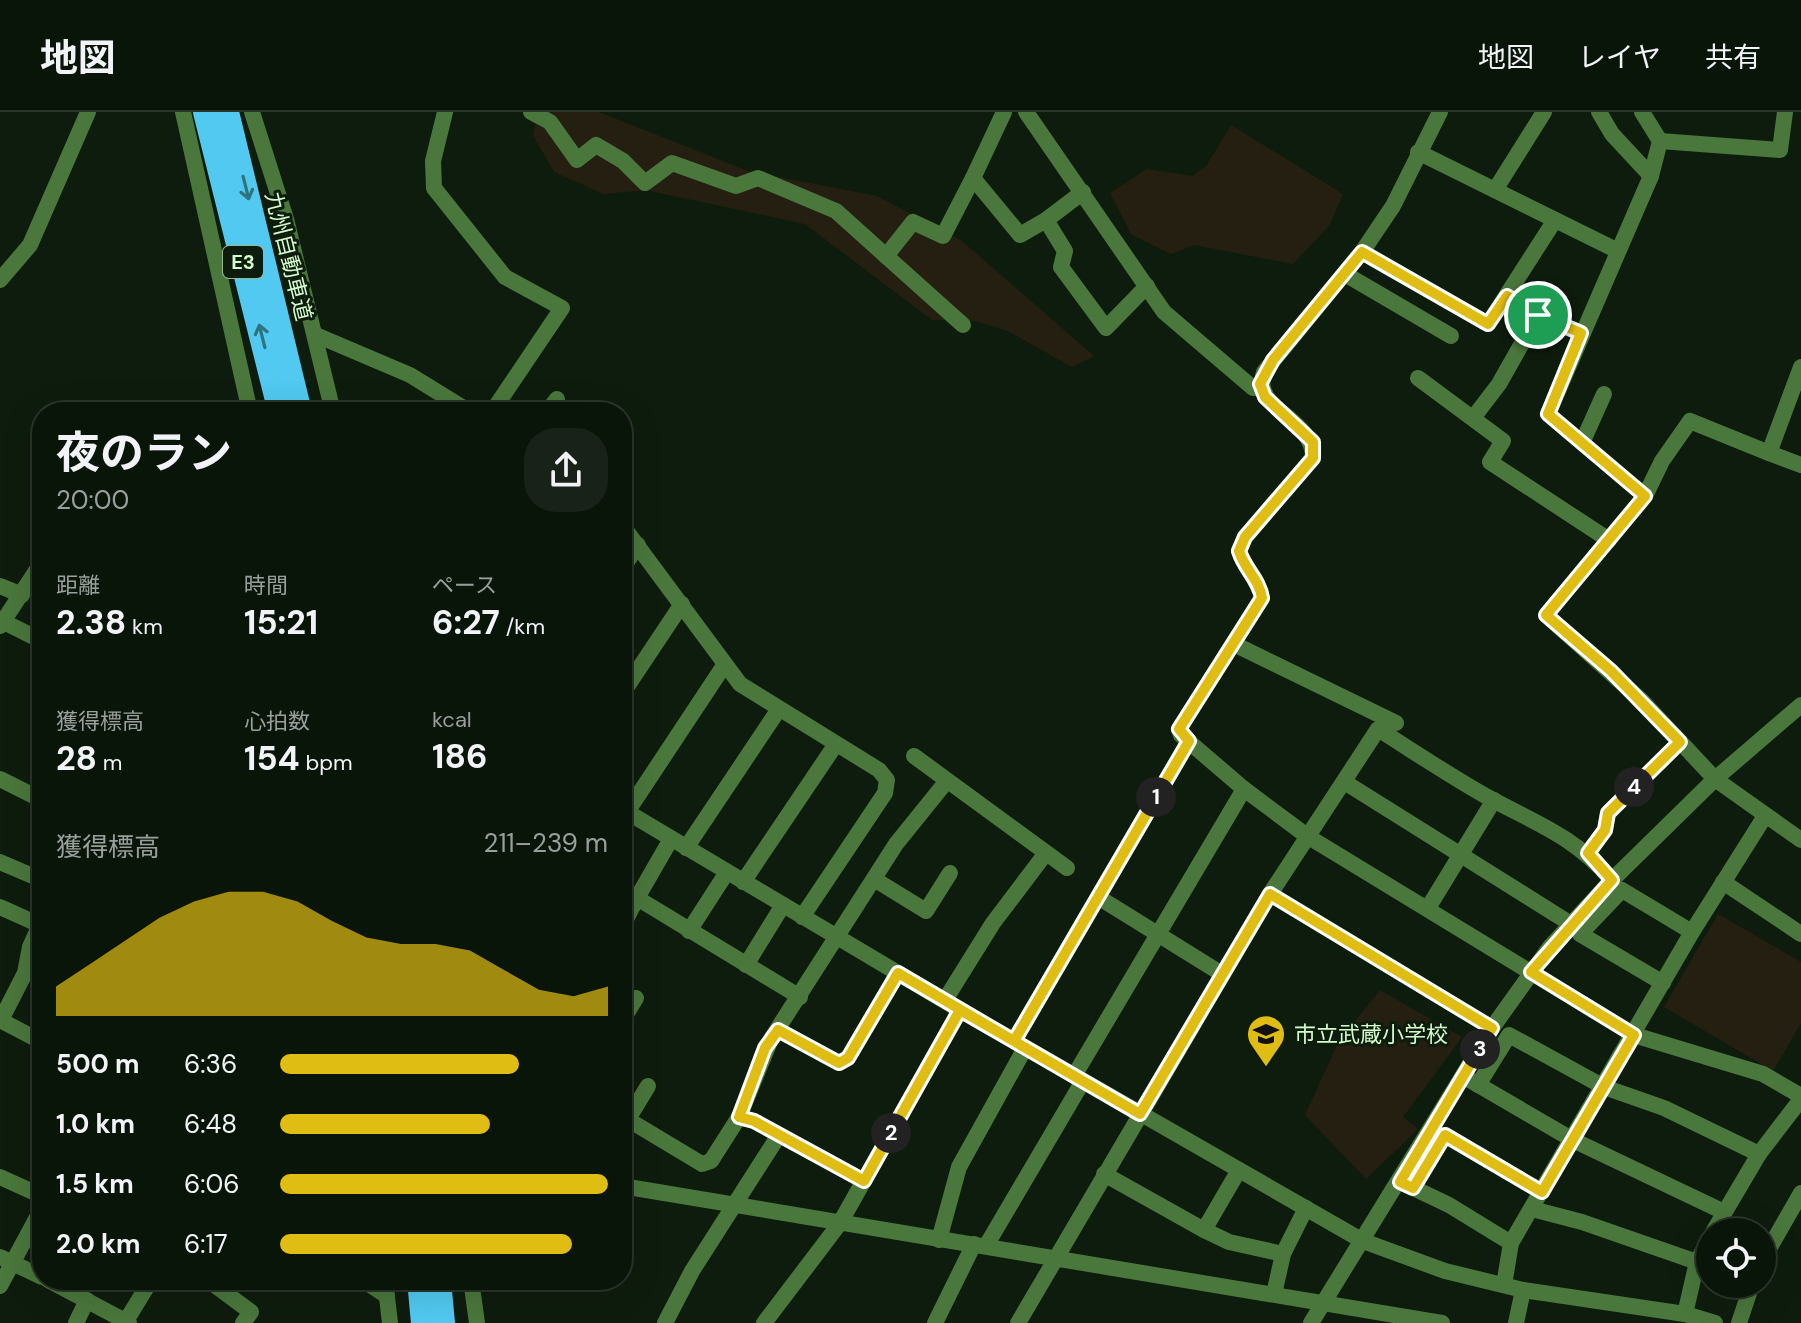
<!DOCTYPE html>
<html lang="ja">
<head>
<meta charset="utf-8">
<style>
  :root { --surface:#0a150a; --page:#182218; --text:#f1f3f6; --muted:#999f9c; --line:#2a342b; --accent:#e0bd13 }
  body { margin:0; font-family:"DM Sans","Noto Sans JP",sans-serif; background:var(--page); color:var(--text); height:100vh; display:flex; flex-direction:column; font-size:30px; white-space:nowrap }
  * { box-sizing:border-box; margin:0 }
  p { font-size:26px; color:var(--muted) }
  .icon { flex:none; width:44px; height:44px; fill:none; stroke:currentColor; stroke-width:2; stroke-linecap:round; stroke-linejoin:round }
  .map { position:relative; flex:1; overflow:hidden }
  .sheet { position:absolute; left:32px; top:290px; width:600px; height:888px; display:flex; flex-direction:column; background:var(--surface); border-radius:32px; box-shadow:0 8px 32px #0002,0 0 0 2px var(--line) }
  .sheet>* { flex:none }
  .fabs { position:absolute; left:1696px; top:1106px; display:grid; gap:16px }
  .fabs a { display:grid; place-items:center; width:80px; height:80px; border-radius:50%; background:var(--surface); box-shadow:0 8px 32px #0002,0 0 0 2px var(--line); font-size:40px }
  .pin { position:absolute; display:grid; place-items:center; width:68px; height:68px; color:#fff; margin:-34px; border:4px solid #fff; border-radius:50%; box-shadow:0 2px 8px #0007 }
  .km { position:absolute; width:40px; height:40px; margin:-20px; border-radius:50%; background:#222; color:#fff; font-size:22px; line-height:40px; text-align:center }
  .round { display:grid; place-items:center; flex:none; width:84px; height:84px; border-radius:32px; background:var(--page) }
  .head { display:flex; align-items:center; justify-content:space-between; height:136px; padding:0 24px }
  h1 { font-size:44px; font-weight:700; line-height:60px }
  .stats { display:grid; grid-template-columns:repeat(3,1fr); gap:12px; height:136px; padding:8px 24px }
  .stats div { display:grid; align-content:center }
  .stats b { font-size:34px; font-weight:700 }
  .stats small { font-size:22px; font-weight:400 }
  .stats p { font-size:22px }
  .chart { height:224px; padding:16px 24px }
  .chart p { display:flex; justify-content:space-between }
  .chart svg { width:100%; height:144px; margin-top:8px; fill:var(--accent); opacity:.7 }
  ul { padding:0 24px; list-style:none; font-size:26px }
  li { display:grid; grid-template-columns:128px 96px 1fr; align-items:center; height:60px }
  li i { height:20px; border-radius:10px; background:var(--accent) }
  header { display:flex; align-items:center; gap:48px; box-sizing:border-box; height:112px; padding:0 40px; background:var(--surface); border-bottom:2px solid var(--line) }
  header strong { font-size:38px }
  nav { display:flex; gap:44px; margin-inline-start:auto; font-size:28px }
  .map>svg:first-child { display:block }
  .green { fill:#251f11 }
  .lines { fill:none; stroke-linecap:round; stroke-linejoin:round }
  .minor { stroke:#4a773c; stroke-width:16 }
  .highway { stroke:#51c9f0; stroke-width:24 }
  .oneway { stroke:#30727e }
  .route-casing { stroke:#fff; stroke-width:16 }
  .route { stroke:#e0bd13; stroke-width:10 }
  .labels { text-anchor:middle; stroke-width:6; stroke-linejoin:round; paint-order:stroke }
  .shield { fill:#0e1c0d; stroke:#98b893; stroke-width:2 }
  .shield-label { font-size:20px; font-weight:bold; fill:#d3fbcc }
  .street-label { font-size:22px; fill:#d3fbcc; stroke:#0e1c0d }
  .poi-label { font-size:22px; fill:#d3fbcc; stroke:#0e1c0d; text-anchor:start }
</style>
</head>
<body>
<header>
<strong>地図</strong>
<nav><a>地図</a><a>レイヤ</a><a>共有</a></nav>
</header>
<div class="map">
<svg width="1801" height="1211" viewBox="0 0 1801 1211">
  <rect width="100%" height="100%" fill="#0e1c0d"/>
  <g class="green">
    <path d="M538,0H599L748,59L877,84L962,129L1094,244L1072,255L1008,219L975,209L932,208L805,112L645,78L604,82L554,60L533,23Z"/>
    <path d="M1231,13L1343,82L1329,114L1293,152L1194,133L1171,142L1131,122L1110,81L1147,57L1193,64L1207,53Z"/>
    <path d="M1718,802L1801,850V911L1773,959L1664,895Z"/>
    <path d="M1380,878L1462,925L1403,1005L1418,1017L1366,1067L1305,1003L1338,931Z"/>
  </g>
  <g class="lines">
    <g class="minor">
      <path d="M183,0L250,300"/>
      <path d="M252,0L286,107L333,300"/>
      <path d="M445,0L433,49L434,76L505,165L562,196L492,300"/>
      <path d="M531,0L550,10L577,48L596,33L623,49L645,71L672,51L736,74L758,66L836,99L886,144"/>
      <path d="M1004,0L973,66L1020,123L1046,108"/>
      <path d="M1026,0L1164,200L1253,276H1262"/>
      <path d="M1440,0L1393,94L1362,140L1264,260C1251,299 1313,304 1313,346L1245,425L1239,439C1245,458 1259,467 1262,486L1179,617L1181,623L1244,677L1307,724L1634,923L1763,962L1801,984"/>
      <path d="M1599,0L1612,22L1651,64"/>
      <path d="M1642,0L1660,29L1651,64L1548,302L1645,384L1546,503L1642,589L1715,667L1801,728"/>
      <path d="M1660,29L1780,38L1785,0"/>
      <path d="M1418,40L1616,138"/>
      <path d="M1495,78L1544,0"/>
      <path d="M1083,80L1046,108L1065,139L1061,155L1106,216L1147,174"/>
      <path d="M1362,140L1488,212L1555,108"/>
      <path d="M1345,162L1451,224"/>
      <path d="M0,168L30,133L88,0"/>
      <path d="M1507,184L1538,203L1581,221"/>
      <path d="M963,213L886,144L913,110L943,124L973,66"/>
      <path d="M316,223L410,263L470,300"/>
      <path d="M1801,255L1769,341L1801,353"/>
      <path d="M1418,266L1503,329L1490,350L1609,428"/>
      <path d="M547,300L557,287"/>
      <path d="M1473,306L1499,272L1538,203"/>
      <path d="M1582,331L1604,282"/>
      <path d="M1645,384L1662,349L1690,309L1769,341"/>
      <path d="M622,413L740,572L879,658L887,668L885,681L802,805"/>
      <path d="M622,457L638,433"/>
      <path d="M0,474L22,483"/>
      <path d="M0,508L42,529"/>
      <path d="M0,514L42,450"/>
      <path d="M1234,532L1396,611"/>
      <path d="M622,582L682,492"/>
      <path d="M914,644L1067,756"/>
      <path d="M0,667L42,688"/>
      <path d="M1346,671L1571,812"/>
      <path d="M622,697L960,898L1363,1129L1445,1159L1523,1178L1685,1202L1715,1211"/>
      <path d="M627,700L725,552"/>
      <path d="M671,727L637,786L800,885"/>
      <path d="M686,736L779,597"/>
      <path d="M1588,741L1605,718L1608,701L1680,630"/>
      <path d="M0,750L42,768"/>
      <path d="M874,767L926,799L950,761"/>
      <path d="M743,770L836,632"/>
      <path d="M1723,770L1801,822"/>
      <path d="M1270,782L1492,916"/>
      <path d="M1098,785L1222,862"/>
      <path d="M0,795L40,813"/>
      <path d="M1428,796L1494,688"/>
      <path d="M625,809L637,786"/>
      <path d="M689,819L727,760"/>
      <path d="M746,853L783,793"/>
      <path d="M1663,871L1580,822L1622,778L1692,820"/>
      <path d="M945,888L993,811L1046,741"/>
      <path d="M0,908L42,930"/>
      <path d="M1,908L25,861L30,835L42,808"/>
      <path d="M622,909L636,886"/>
      <path d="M778,918L839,951L848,946L898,861"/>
      <path d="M1014,929L1189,629"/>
      <path d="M1074,964L1244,677"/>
      <path d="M1470,968L1573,1028L1724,1100"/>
      <path d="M1478,973L1509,923L1604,975L1664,996L1759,1042"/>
      <path d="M622,1004L702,1052L711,1049L739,1005L754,1009L864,1069"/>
      <path d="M739,1005L771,927L896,732L946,670"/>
      <path d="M628,1007L648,974"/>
      <path d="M1104,1062L1204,1118L1239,1058"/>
      <path d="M0,1065L42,1084"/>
      <path d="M1405,1072L1449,1093L1511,1131"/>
      <path d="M622,1074L1442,1211"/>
      <path d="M1413,1076L1445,1023L1542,1080"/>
      <path d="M1532,1097L1582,1110L1697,1150"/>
      <path d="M1204,1118L1229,1130L1283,1142"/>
      <path d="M1713,1120L1759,1042L1801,987"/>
      <path d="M939,1128L959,1055L1025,936"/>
      <path d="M986,1134L1083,969"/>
      <path d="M0,1145L42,1165"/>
      <path d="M1762,1149L1801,1081"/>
      <path d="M48,1168L129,1211"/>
      <path d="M208,1168L251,1200L243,1211"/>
      <path d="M363,1168L387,1184"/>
      <path d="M385,1168L390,1211"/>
      <path d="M471,1168L477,1211"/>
      <path d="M1504,1173L1511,1131L1692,820L1765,704"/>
      <path d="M0,1174L42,1096"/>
      <path d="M1274,1182L1283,1142L1306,1096"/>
      <path d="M1685,1202L1697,1150L1710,1125"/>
      <path d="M126,1209L151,1168"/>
      <path d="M76,1211L87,1188"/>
      <path d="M665,1211L692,1159L779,1023"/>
      <path d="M764,1211L840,1111L960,898"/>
      <path d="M935,1211L974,1132"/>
      <path d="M1018,1211L1270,782L1378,617C1413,639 1447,662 1484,683C1534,711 1572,722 1612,768"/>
      <path d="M1311,1211L1492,916L1550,835L1612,768L1715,667L1801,593"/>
      <path d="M1516,1211L1523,1178"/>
      <path d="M1739,1211L1752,1172"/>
    </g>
    <g class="highway">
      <path d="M205,0L280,300"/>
      <path d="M227,0L300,300"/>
      <path d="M419,1168L423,1211"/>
      <path d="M439,1168L443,1211"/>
    </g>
  </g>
  <defs><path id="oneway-shaft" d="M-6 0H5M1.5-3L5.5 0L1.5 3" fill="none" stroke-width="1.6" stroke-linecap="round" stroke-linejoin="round" transform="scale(2)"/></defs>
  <g class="oneway">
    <use href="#oneway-shaft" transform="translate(246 76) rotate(76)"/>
    <use href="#oneway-shaft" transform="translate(262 224) rotate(-104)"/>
  </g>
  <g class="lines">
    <defs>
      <path id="route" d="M1538,203L1507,184L1488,212L1362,140L1273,248L1260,272L1265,285L1313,330V346L1245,425L1239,439C1245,458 1259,467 1262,486L1179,617L1189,629L1014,929L898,861L848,946L839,951L778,918L765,936L739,1005L754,1009L864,1069L960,898L1140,1002L1270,782L1492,916L1400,1070L1413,1076L1445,1023L1542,1080L1634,923L1531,860L1612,768L1588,741L1605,718L1608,701L1680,630L1611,559L1546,503L1645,384L1548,302L1581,221L1538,203"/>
    </defs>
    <use href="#route" class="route-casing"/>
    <use href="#route" class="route"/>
  </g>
  <defs>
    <symbol id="school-pin" viewBox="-11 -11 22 30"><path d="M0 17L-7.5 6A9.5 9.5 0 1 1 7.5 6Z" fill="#e0bd13" stroke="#0e1c0d"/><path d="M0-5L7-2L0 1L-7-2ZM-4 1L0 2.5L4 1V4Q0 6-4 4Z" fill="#111"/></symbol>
  </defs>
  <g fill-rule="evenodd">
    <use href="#school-pin" x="1244" y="900" width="44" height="60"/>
  </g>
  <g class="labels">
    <rect class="shield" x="223" y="134" width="40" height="32" rx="6"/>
    <g class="shield-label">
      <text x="243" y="157">E3</text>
    </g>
    <g class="street-label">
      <text transform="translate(289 144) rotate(76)" y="8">九州自動車道</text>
    </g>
    <g class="poi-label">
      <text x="1294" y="930">市立武蔵小学校</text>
    </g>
  </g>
</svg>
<div class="fabs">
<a><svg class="icon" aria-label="locate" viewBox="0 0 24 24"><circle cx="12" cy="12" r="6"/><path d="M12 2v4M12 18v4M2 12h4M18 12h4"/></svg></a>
</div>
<div class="pin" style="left:1538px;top:203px;background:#1e9e55"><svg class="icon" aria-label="arrive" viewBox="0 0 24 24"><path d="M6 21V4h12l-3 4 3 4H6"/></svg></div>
<b class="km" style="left:1156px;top:685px">1</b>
<b class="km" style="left:891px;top:1021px">2</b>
<b class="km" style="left:1480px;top:937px">3</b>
<b class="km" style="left:1634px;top:675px">4</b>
<section class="sheet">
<div class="head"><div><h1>夜のラン</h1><p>20:00</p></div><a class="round"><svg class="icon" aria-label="share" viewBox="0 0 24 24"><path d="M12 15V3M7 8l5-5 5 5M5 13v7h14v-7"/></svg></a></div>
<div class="stats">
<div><p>距離</p><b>2.38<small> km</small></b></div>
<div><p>時間</p><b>15:21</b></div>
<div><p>ペース</p><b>6:27<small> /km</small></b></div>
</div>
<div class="stats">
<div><p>獲得標高</p><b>28<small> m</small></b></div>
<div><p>心拍数</p><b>154<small> bpm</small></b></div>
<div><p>kcal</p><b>186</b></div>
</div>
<div class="chart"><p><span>獲得標高</span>211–239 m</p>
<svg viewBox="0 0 160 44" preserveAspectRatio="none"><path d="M0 44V35L10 28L20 21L30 14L40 9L50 6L60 6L70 9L80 15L90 20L100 22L110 22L120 24L130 30L140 36L150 38L160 35V44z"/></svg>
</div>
<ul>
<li><b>500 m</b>6:36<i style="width:73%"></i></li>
<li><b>1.0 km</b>6:48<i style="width:64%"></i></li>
<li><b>1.5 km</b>6:06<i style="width:100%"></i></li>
<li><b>2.0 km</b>6:17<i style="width:89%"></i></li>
</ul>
</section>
</div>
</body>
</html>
